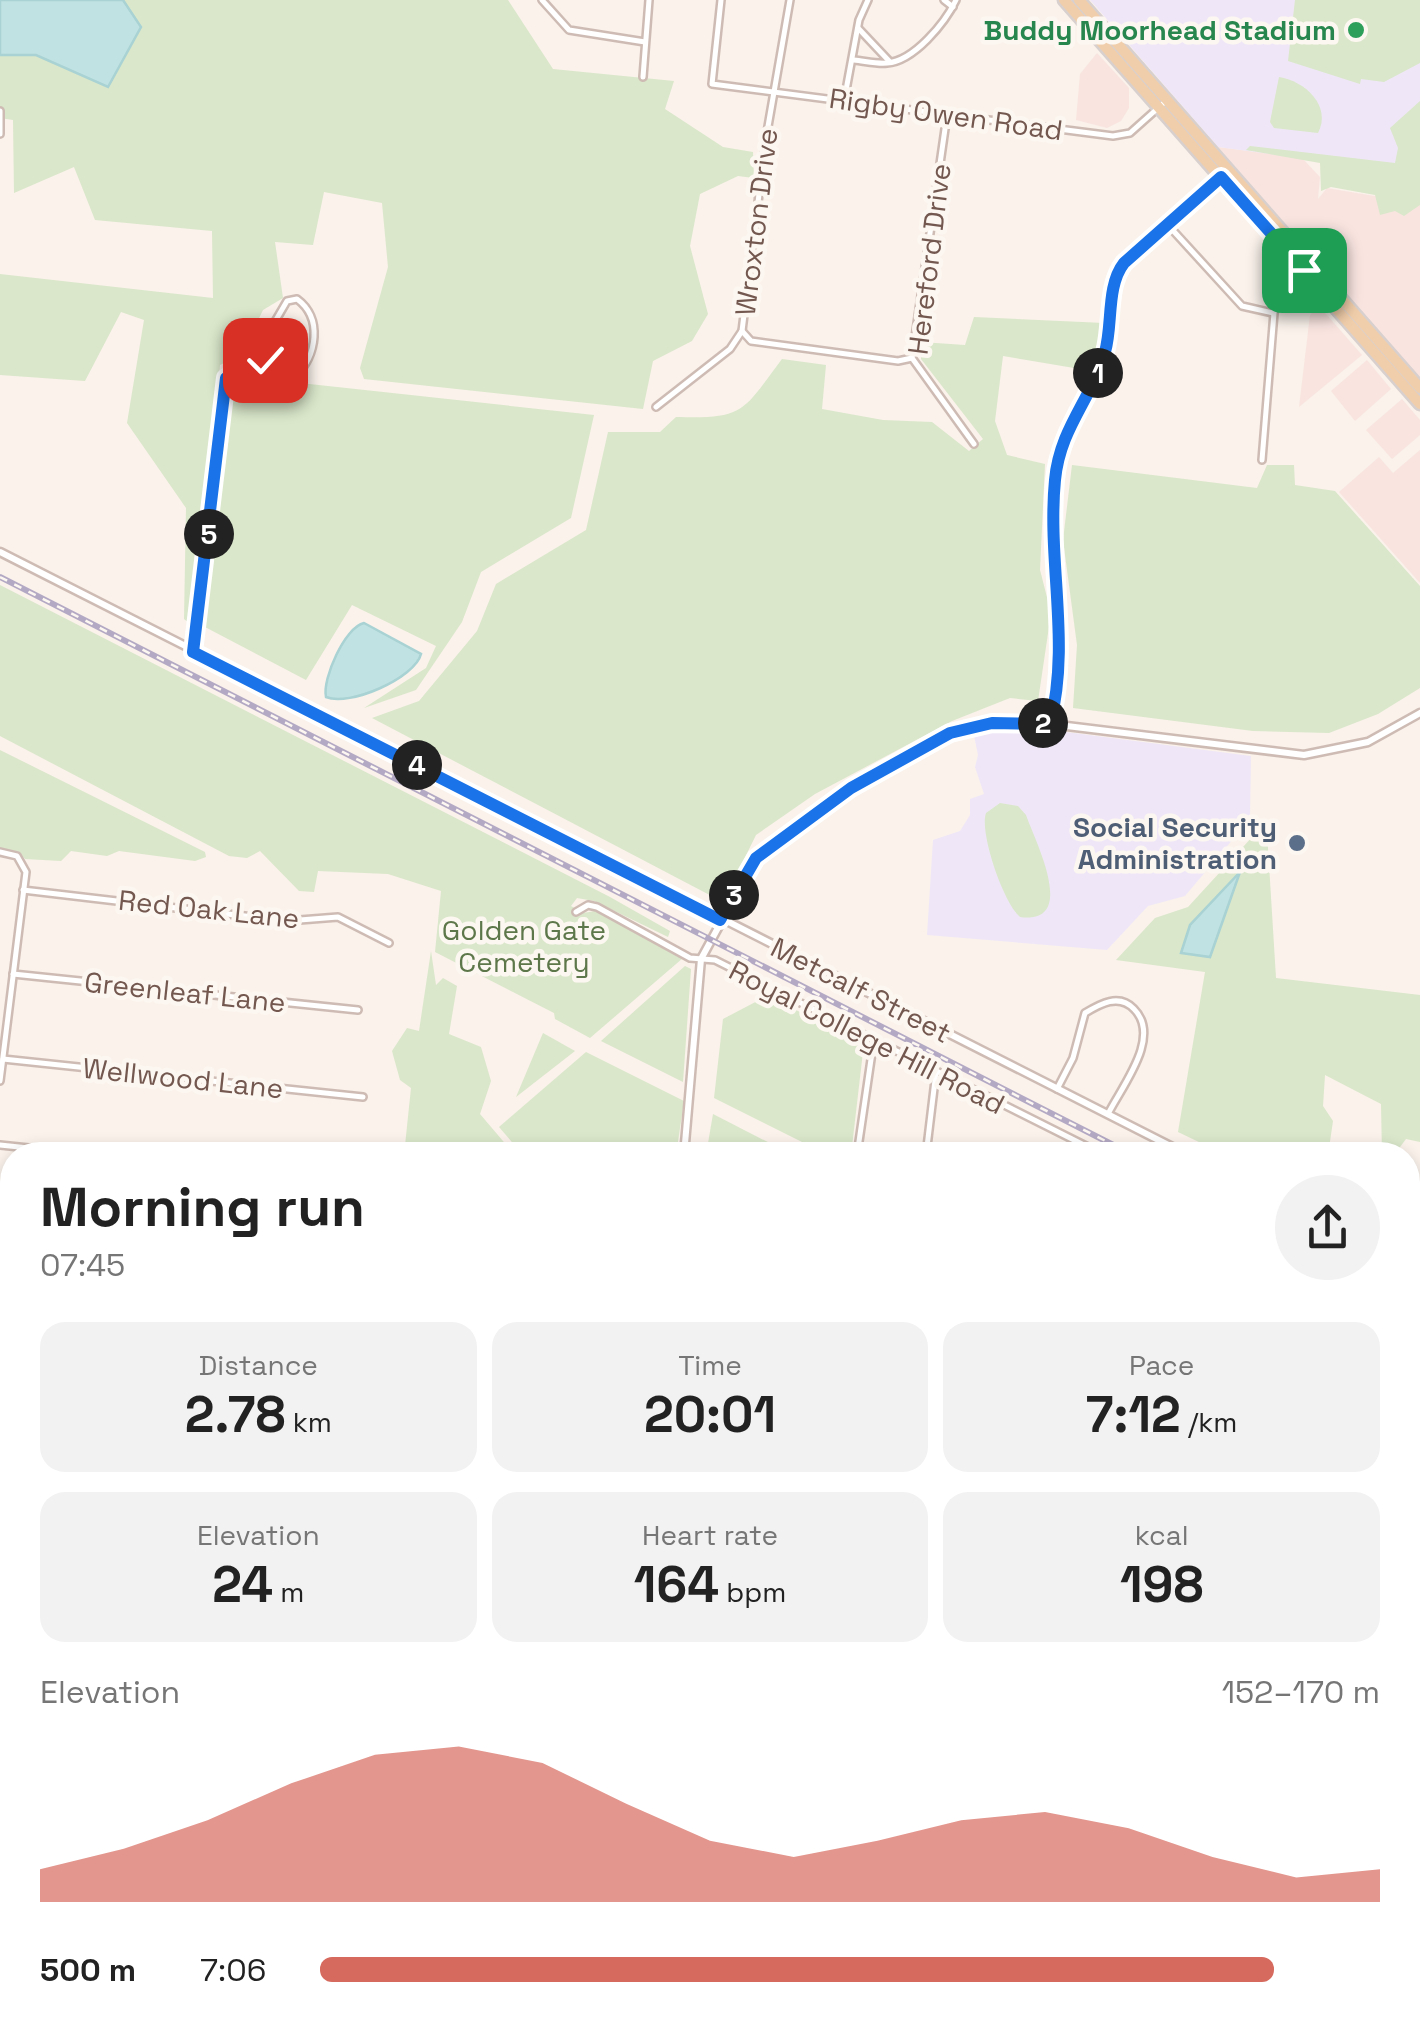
<!DOCTYPE html>
<html lang="en">
<head>
<meta charset="utf-8">
<style>
  :root { --surface:#fff; --page:#f2f2f2; --text:#222; --muted:#767676; --accent:#d66a5e }
  body { margin:0; font-family:"Space Grotesk",sans-serif; background:var(--page); color:var(--text); height:100vh; display:flex; flex-direction:column; font-size:38px; white-space:nowrap }
  * { box-sizing:border-box; margin:0 }
  p { font-size:32px; color:var(--muted) }
  .icon { flex:none; width:55px; height:55px; fill:none; stroke:currentColor; stroke-width:2; stroke-linecap:round; stroke-linejoin:round }
  .map { position:relative; flex:1; overflow:hidden }
  .details { position:absolute; left:0px; top:1142px; width:1420px; height:888px; display:flex; flex-direction:column; background:var(--surface); border-radius:40px 40px 0 0; box-shadow:0 5px 15px #0003 }
  .details>* { flex:none }
  .pin { position:absolute; display:grid; place-items:center; width:85px; height:85px; color:#fff; margin:-42px; border-radius:20px; box-shadow:0 5px 15px #0006 }
  .km { position:absolute; width:50px; height:50px; margin:-25px; border-radius:50%; background:#222; color:#fff; font-size:28px; line-height:50px; text-align:center }
  .round { display:grid; place-items:center; flex:none; width:105px; height:105px; border-radius:52px; background:var(--page) }
  .headline { display:flex; align-items:center; justify-content:space-between; height:170px; padding:0 40px }
  h1 { font-size:55px; font-weight:700; line-height:75px }
  .metrics { display:grid; grid-template-columns:repeat(3,1fr); gap:15px; height:170px; padding:10px 40px }
  .metrics div { display:grid; align-content:center; border-radius:25px; background:var(--page); text-align:center }
  .metrics b { font-size:50px; font-weight:700 }
  .metrics small { font-size:28px; font-weight:400 }
  .metrics p { font-size:28px }
  .chart { height:280px; padding:20px 40px }
  .chart p { display:flex; justify-content:space-between }
  .chart svg { width:100%; height:180px; margin-top:10px; fill:var(--accent); opacity:.7 }
  ul { padding:0 40px; list-style:none; font-size:32px }
  li { display:grid; grid-template-columns:160px 120px 1fr; align-items:center; height:75px }
  li i { height:25px; border-radius:12px; background:var(--accent) }
  .map>svg:first-child { display:block }
  .residential { fill:#f1e4da }
  .commercial { fill:#f9e4e0 }
  .education { fill:#efe7f7 }
  .green { fill:#dae7ca; fill-rule:evenodd }
  .water { fill:#c1e2e2; stroke:#a8d2d3; stroke-width:2.5 }
  .lines { fill:none; stroke-linecap:round; stroke-linejoin:round }
  .stream { stroke:#a8d2d3; stroke-width:2.5 }
  .minor-casing { stroke:#cebcb4; stroke-width:10 }
  .tertiary-casing { stroke:#cebcb4; stroke-width:11 }
  .primary-casing { stroke:#d8d0ce; stroke-width:15 }
  .minor { stroke:#fff; stroke-width:5 }
  .tertiary { stroke:#fff; stroke-width:6 }
  .primary { stroke:#f1ceab; stroke-width:10 }
  .rail-casing { stroke:#b4a9c4; stroke-width:6 }
  .rail { stroke:#fdf7f1; stroke-width:2.5; stroke-dasharray:8; stroke-linecap:butt }
  .route-casing { stroke:#fff; stroke-width:20 }
  .route { stroke:#1a73e8; stroke-width:12 }
  .leisure-dot { fill:#2e9e5b; stroke:#fdf7f1; stroke-width:4 }
  .service-dot { fill:#5c6f8a; stroke:#fdf7f1; stroke-width:4 }
  .labels { text-anchor:middle; stroke-width:9; stroke-linejoin:round; paint-order:stroke }
  .leisure-label { font-size:28px; font-weight:bold; fill:#27864d; stroke:#fdf7f1; text-anchor:end }
  .street-label { font-size:28px; fill:#735850; stroke:#fdf7f1 }
  .service-label { font-size:28px; font-weight:bold; fill:#4e5e75; stroke:#fdf7f1; text-anchor:end }
  .park-label { font-size:28px; fill:#5d774a; stroke:#fdf7f1 }
</style>
</head>
<body>
<div class="map">
<svg width="1420" height="2029" viewBox="0 0 1420 2029">
  <rect width="100%" height="100%" fill="#faf2eb"/>
  <path class="residential" d="M0,1638L12,1639V2018H530L529,2029H0Z"/>
  <g class="commercial">
    <path d="M1097,53L1129,88V108L1121,121L1107,128L1076,120L1080,74Z"/>
    <path d="M1218,147L1302,158L1320,177L1318,199L1327,188L1381,197L1420,194V378Z"/>
    <path d="M1319,306L1362,355L1299,407L1310,315Z"/>
    <path d="M1367,360L1391,389L1355,421L1331,391Z"/>
    <path d="M1402,399L1420,420V435L1392,459L1366,430Z"/>
    <path d="M1420,450V583L1339,492L1379,457L1393,473Z"/>
  </g>
  <g class="education">
    <path d="M1090,0H1420V174L1218,147Z"/>
    <path d="M1020,726L1251,756L1250,819L1185,896L1148,906L1107,950L927,935L933,840L960,831L970,815V799L984,794L975,767L978,755L973,731Z"/>
  </g>
  <g class="green">
    <path d="M0,0H508L553,69L674,81L665,109L723,147L753,152L754,178L738,176L700,194L690,246L708,314L692,341L653,361L643,409L364,379L360,368L388,267L382,203L324,192L313,245L275,242L283,298L263,310L241,355L220,365L193,626L184,619L186,508L127,423L144,320L121,312L85,381L0,375V274L213,298L212,231L95,220L74,167L14,193L13,120L0,118Z"/>
    <path d="M1295,0H1420V63L1384,82L1361,79L1360,84L1288,61Z"/>
    <path d="M1279,77C1305,81 1332,106 1318,133L1274,128L1270,122Z"/>
    <path d="M1420,101V205L1404,216L1395,211L1380,215L1375,195L1331,187L1321,191L1320,163L1246,150L1250,146L1395,163L1398,148L1390,128Z"/>
    <path d="M974,317L1104,323L1103,341L1086,370L1003,356L995,421L1007,455L1045,464L1040,570L1051,613L1038,701L1010,698L952,721L815,794L756,835L723,902L372,718L419,701L477,631L496,584L586,530L608,432H660L676,417C745,419 742,412 782,359L826,365L822,409L883,420L932,422L969,451L983,439L921,359V342L965,345Z"/>
    <path d="M245,377L594,415L571,518L481,572L462,622L416,690L364,708L426,668L436,646L352,605L306,680L205,627L232,390Z"/>
    <path d="M1072,465L1257,488L1267,465H1294L1295,485L1335,491L1420,586V688L1378,714L1329,733L1253,731L1073,708L1077,645L1063,540Z"/>
    <path d="M0,585L610,897L670,931L668,937L594,901L577,898L571,906L583,913L595,911L683,958L590,1038L555,1019L554,1013L435,952L441,891L388,874L318,871L314,892L299,891L260,851L247,858L229,856L0,736Z"/>
    <path d="M0,750L205,852L206,857L195,861L119,851L107,856L71,851L61,861L25,859L19,852L0,850Z"/>
    <path d="M1000,803L1018,806L1026,815C1035,841 1079,925 1020,917C1004,904 979,833 986,813Z"/>
    <path d="M1267,832L1276,978L1420,995V1142L1406,1139L1394,1155H1382L1381,1104L1325,1075L1323,1106L1333,1121L1328,1155H1226L1178,1132L1205,972L1116,960L1155,918L1188,907L1254,835ZM1238,874L1210,957L1182,953L1181,952Z"/>
    <path d="M431,951L436,985L443,978L457,986L449,1034L481,1047L491,1081L480,1114L515,1155H404L411,1088L400,1080L392,1051L407,1028L419,1031Z"/>
    <path d="M685,966L691,969L683,1082L601,1041Z"/>
    <path d="M767,996L864,1043L851,1155H828L714,1098L723,1019Z"/>
    <path d="M543,1033L575,1051L516,1097Z"/>
    <path d="M586,1052L684,1101L676,1155H523L499,1127Z"/>
    <path d="M713,1114L793,1155H706Z"/>
    <path d="M0,1282L12,1283V1410L0,1409Z"/>
    <path d="M0,1572H12V1632L0,1630Z"/>
  </g>
  <g class="water">
    <path d="M0,0H123L141,27L108,87L36,55H0Z"/>
    <path d="M364,623L421,654C415,678 349,707 326,697C322,679 345,627 364,623Z"/>
    <path d="M1240,872L1210,957L1181,953L1190,925Z"/>
  </g>
  <g class="lines">
    <g class="stream">
      <path d="M1408,1456L1420,1453"/>
      <path d="M648,2018L650,2029"/>
    </g>
    <defs>
      <g id="minor">
        <path d="M542,0L569,30L645,42"/>
        <path d="M721,0L712,84L1113,136L1130,133L1167,100"/>
        <path d="M944,0L953,7"/>
        <path d="M858,28L890,62"/>
        <path d="M854,60C865,61 876,64 887,63C914,61 945,23 956,0"/>
        <path d="M643,77L649,0"/>
        <path d="M844,101L859,20L868,0"/>
        <path d="M0,111V134"/>
        <path d="M947,115L912,358L974,444"/>
        <path d="M1168,225L1242,306L1273,313"/>
        <path d="M297,299C323,318 317,356 295,377L262,373L266,337L287,301Z"/>
        <path d="M742,331L751,341L898,361L912,358"/>
        <path d="M656,407L730,349L742,331L766,138L790,0"/>
        <path d="M1262,460L1274,313L1281,289L1301,270"/>
        <path d="M193,652L226,378L239,370L262,373"/>
        <path d="M1050,724L1062,640L1051,547L1056,478L1064,436L1103,361L1118,272L1219,179"/>
        <path d="M0,852L17,856L26,872L0,1081"/>
        <path d="M23,890L287,921L338,917L389,943"/>
        <path d="M576,912L588,905L597,907L690,958L715,960L1104,1155"/>
        <path d="M13,974L358,1010"/>
        <path d="M3,1059L363,1097"/>
        <path d="M1057,1089L1073,1058L1085,1013C1100,1004 1119,993 1134,1009C1162,1037 1122,1086 1108,1114"/>
        <path d="M0,1145L95,1155"/>
        <path d="M857,1155L874,1039"/>
        <path d="M926,1155L936,1072"/>
        <path d="M0,1239L12,1240"/>
        <path d="M1408,1620L1420,1621"/>
        <path d="M0,1685L12,1690"/>
        <path d="M1408,1772L1420,1776"/>
        <path d="M0,1820L12,1806"/>
        <path d="M0,1852L12,1864"/>
        <path d="M1408,1988L1420,1887"/>
        <path d="M3,2002L12,1935"/>
        <path d="M133,2018V2020"/>
        <path d="M300,2018L354,2024L389,2018"/>
        <path d="M446,2018L456,2029"/>
        <path d="M1243,2024L1248,2018"/>
        <path d="M826,2029L827,2018"/>
        <path d="M955,2029L956,2018"/>
        <path d="M1302,2029L1303,2018"/>
        <path d="M1352,2029L1353,2018"/>
        <path d="M1403,2029L1404,2018"/>
      </g>
      <g id="tertiary">
        <path d="M0,552L1188,1155"/>
        <path d="M684,1155L701,959L756,858L851,788L934,740L970,727L1034,722L1304,755L1368,742L1420,713"/>
        <path d="M1408,1266L1420,1273"/>
        <path d="M1408,1793L1420,1789"/>
        <path d="M541,2029L542,2018"/>
        <path d="M1083,2029L1093,2018"/>
      </g>
      <g id="primary">
        <path d="M1064,0L1420,404"/>
        <path d="M1079,0L1420,388"/>
      </g>
    </defs>
    <use href="#minor" class="minor-casing"/>
    <use href="#tertiary" class="tertiary-casing"/>
    <use href="#primary" class="primary-casing"/>
    <use href="#minor" class="minor"/>
    <use href="#tertiary" class="tertiary"/>
    <use href="#primary" class="primary"/>
    <defs>
      <g id="rail">
        <path d="M0,577L1133,1155"/>
        <path d="M1408,1295L1420,1301"/>
      </g>
    </defs>
    <use href="#rail" class="rail-casing"/>
    <use href="#rail" class="rail"/>
  </g>
  <g class="lines">
    <defs>
      <path id="route" d="M265,360L262,373L239,370L226,378L193,652L720,920L756,858L851,788L950,733L992,723L1050,724C1071,643 1047,562 1055,480C1060,427 1092,399 1105,352C1113,325 1106,286 1124,263L1221,177L1304,270"/>
    </defs>
    <use href="#route" class="route-casing"/>
    <use href="#route" class="route"/>
  </g>
  <circle class="leisure-dot" cx="1356" cy="30" r="10"/>
  <circle class="service-dot" cx="1297" cy="843" r="10"/>
  <g class="labels">
    <g class="leisure-label">
      <text x="1336" y="40">Buddy Moorhead Stadium</text>
    </g>
    <g class="street-label">
      <text transform="translate(946 114) rotate(8)" y="10">Rigby Owen Road</text>
      <text transform="translate(756 222) rotate(-83)" y="10">Wroxton Drive</text>
      <text transform="translate(929 259) rotate(-83)" y="10">Hereford Drive</text>
      <text transform="translate(209 909) rotate(6)" y="10">Red Oak Lane</text>
      <text transform="translate(861 990) rotate(27)" y="10">Metcalf Street</text>
      <text transform="translate(185 992) rotate(6)" y="10">Greenleaf Lane</text>
      <text transform="translate(867 1037) rotate(27)" y="10">Royal College Hill Road</text>
      <text transform="translate(183 1078) rotate(6)" y="10">Wellwood Lane</text>
    </g>
    <g class="service-label">
      <text x="1277" y="837">Social Security<tspan x="1277" dy="32">Administration</tspan></text>
    </g>
    <g class="park-label">
      <text x="524" y="940">Golden Gate<tspan x="524" dy="32">Cemetery</tspan></text>
    </g>
  </g>
</svg>
<div class="pin" style="left:1304px;top:270px;background:#1e9e55"><svg class="icon" aria-label="arrive" viewBox="0 0 24 24"><path d="M6 21V4h12l-3 4 3 4H6"/></svg></div>
<div class="pin" style="left:265px;top:360px;background:#d93025"><svg class="icon" aria-label="check" viewBox="0 0 24 24"><path d="M5 12l5 5 9-10"/></svg></div>
<b class="km" style="left:1098px;top:373px">1</b>
<b class="km" style="left:1043px;top:723px">2</b>
<b class="km" style="left:734px;top:895px">3</b>
<b class="km" style="left:417px;top:765px">4</b>
<b class="km" style="left:209px;top:534px">5</b>
<section class="details">
<div class="headline"><div><h1>Morning run</h1><p>07:45</p></div><a class="round"><svg class="icon" aria-label="share" viewBox="0 0 24 24"><path d="M12 15V3M7 8l5-5 5 5M5 13v7h14v-7"/></svg></a></div>
<div class="metrics">
<div><p>Distance</p><b>2.78<small> km</small></b></div>
<div><p>Time</p><b>20:01</b></div>
<div><p>Pace</p><b>7:12<small> /km</small></b></div>
</div>
<div class="metrics">
<div><p>Elevation</p><b>24<small> m</small></b></div>
<div><p>Heart rate</p><b>164<small> bpm</small></b></div>
<div><p>kcal</p><b>198</b></div>
</div>
<div class="chart"><p><span>Elevation</span>152–170 m</p>
<svg viewBox="0 0 160 44" preserveAspectRatio="none"><path d="M0 44V36L10 31L20 24L30 15L40 8L50 6L60 10L70 20L80 29L90 33L100 29L110 24L120 22L130 26L140 33L150 38L160 36V44z"/></svg>
</div>
<ul>
<li><b>500 m</b>7:06<i style="width:90%"></i></li>
</ul>
</section>
</div>
</body>
</html>
